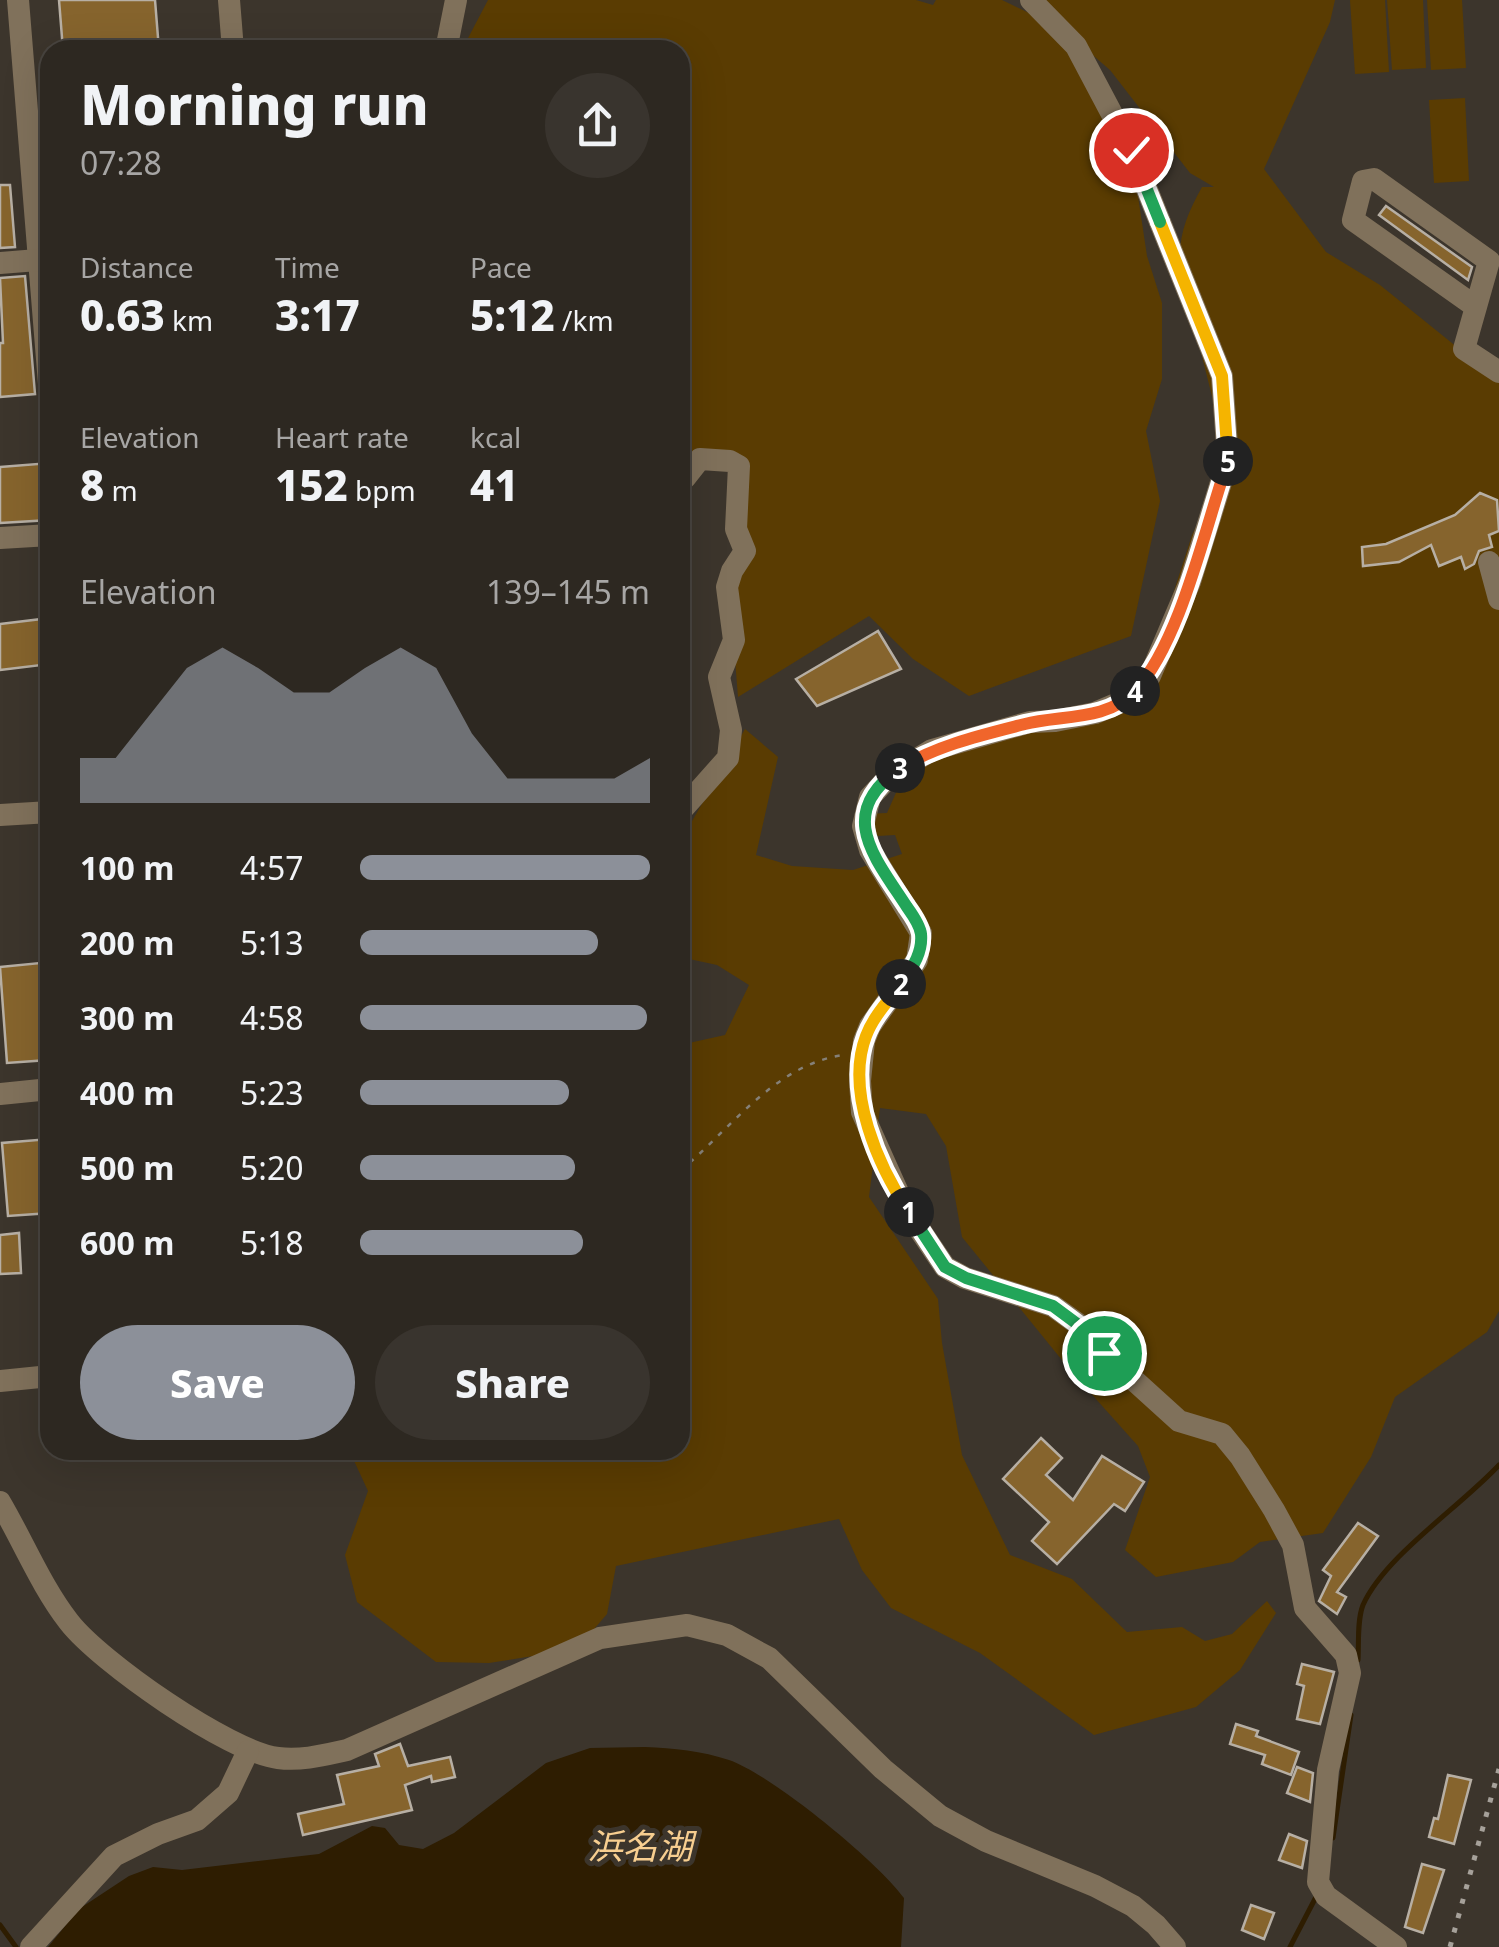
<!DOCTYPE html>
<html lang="en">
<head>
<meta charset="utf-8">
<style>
  :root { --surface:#2d2821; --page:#39342e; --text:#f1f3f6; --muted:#a7a6a5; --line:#48443f; --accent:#8c9099 }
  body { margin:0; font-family:"Noto Sans","Noto Sans JP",sans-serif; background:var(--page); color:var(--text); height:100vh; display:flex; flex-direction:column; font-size:38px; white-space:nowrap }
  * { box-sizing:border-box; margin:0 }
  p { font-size:32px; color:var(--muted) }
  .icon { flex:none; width:55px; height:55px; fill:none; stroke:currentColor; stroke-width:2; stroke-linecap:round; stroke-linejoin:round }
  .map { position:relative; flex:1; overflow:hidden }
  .drawer { position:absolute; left:40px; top:40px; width:650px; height:1420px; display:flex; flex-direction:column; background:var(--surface); border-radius:30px; box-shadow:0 10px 40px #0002,0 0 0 2px var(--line) }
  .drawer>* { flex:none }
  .pin { position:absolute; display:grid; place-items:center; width:85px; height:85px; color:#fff; margin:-42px; border:5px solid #fff; border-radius:50%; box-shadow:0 2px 10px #0007 }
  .km { position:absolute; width:50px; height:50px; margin:-25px; border-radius:50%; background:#222; color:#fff; font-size:28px; line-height:50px; text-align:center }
  .round { display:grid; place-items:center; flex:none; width:105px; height:105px; border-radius:52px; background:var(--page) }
  .overview { display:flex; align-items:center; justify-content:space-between; height:170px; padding:0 40px }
  h1 { font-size:55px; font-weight:800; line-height:75px }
  .stats { display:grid; grid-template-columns:repeat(3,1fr); gap:15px; height:170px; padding:10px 40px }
  .stats div { display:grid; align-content:center }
  .stats b { font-size:42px; font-weight:800 }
  .stats small { font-size:28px; font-weight:400 }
  .stats p { font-size:28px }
  .chart { height:280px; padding:20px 40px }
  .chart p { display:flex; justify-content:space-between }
  .chart svg { width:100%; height:180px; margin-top:10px; fill:var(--accent); opacity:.7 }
  .action { display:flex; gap:20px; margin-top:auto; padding:20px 40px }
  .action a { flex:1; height:115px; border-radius:60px; background:var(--accent); color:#fff; font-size:40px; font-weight:800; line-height:115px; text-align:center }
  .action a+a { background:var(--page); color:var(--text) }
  ul { padding:0 40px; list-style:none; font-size:32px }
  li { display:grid; grid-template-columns:160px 120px 1fr; align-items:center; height:75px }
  li i { height:25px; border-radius:12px; background:var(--accent) }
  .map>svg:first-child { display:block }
  .green { fill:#5a3c02 }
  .water { fill:#2e1d01 }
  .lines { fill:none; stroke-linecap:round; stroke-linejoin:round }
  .stream { stroke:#2e1d01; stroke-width:5 }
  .building { fill:#86642d; stroke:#b7afa4; stroke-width:2.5 }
  .path { stroke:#858078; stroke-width:2.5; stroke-dasharray:5 8; stroke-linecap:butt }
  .minor { stroke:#80715b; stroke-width:22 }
  .rail { stroke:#a6a19a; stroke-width:5; stroke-dasharray:5 10; stroke-linecap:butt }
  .split-1-casing { stroke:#fff; stroke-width:20 }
  .split-2-casing { stroke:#fff; stroke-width:20 }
  .split-3-casing { stroke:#fff; stroke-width:20 }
  .split-4-casing { stroke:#fff; stroke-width:20 }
  .split-5-casing { stroke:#fff; stroke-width:20 }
  .split-6-casing { stroke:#fff; stroke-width:20 }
  .split-7-casing { stroke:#fff; stroke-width:20 }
  .split-1 { stroke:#22a559; stroke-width:12 }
  .split-2 { stroke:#f5b400; stroke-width:12 }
  .split-3 { stroke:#22a559; stroke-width:12 }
  .split-4 { stroke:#f0652b; stroke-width:12 }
  .split-5 { stroke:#f0652b; stroke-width:12 }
  .split-6 { stroke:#f5b400; stroke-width:12 }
  .split-7 { stroke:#22a559; stroke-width:12 }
  .labels { text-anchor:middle; stroke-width:10; stroke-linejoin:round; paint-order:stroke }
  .water-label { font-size:35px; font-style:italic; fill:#f7ce90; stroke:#3c352c }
</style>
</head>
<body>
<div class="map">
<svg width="1499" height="1947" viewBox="0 0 1499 1947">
  <rect width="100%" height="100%" fill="#3c352c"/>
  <g class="green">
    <path d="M488,0H916L933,5L936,0H1002L1058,27L1131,150L1147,256L1162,303V379L1146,431L1160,501L1131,636L969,696L913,659L869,616L738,697L730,596L744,457L680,470V50H468L467,40Z"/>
    <path d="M1029,0H1335L1330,22L1264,169L1326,252L1380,285L1499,381V1311L1487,1332L1395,1397L1371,1457L1323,1533L1260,1542L1233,1562L1156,1577L1125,1550L1150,1477L1138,1446L1070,1370L962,1237L946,1146L926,1114L880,1108L869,1197L938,1299L942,1343L962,1455L1010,1555L1072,1579L1127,1632L1182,1627L1205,1641L1232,1634L1267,1601L1276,1613L1240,1670L1196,1707L1094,1735L980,1653L891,1608L862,1570L839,1519L616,1566L607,1614L577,1649L489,1663L436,1662L357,1602L345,1555L368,1491L349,1450H457L486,1459L496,1450H680V1045L725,1035L749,985L717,965L680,957V842L745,729L778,757L756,855L792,866L853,870L902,854L895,835L878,836L860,814L887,813L907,768L945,750L1122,709L1164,622L1192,535L1228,460L1180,269C1178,236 1186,216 1202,187H1214L1190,173L1110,70Z"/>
    <path d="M1350,0H1385L1389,72L1355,74Z"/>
    <path d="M1387,0H1423L1426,68L1392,70Z"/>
    <path d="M1427,0H1462L1466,68L1431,70Z"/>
    <path d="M1465,98L1469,181L1434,183L1429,100Z"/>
  </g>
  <path class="water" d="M645,1747C673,1748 702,1751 729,1760C772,1775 877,1861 904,1898L901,1947H48L79,1909L129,1876L153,1867L182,1870L319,1854L372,1826L385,1828L399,1845L423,1849L454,1833L546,1763L590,1748Z"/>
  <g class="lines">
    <g class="stream">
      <path d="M1358,1660C1359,1643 1357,1620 1363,1605C1385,1556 1460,1507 1499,1465"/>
      <path d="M1333,1838L1351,1715"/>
      <path d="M0,1925L16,1947"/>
      <path d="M1290,1947L1317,1895"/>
    </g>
  </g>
  <g class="building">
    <path d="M59,0H155L159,50H63Z"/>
    <path d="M0,185H10L15,247L0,248Z"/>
    <path d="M1386,206L1472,267L1468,280L1379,215Z"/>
    <path d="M25,276L35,394L0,397V343H3L0,278Z"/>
    <path d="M50,463V520L0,523V467Z"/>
    <path d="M1480,493L1497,500L1499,531L1489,535L1492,547L1479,551L1474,564L1465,569L1461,557L1439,566L1431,545L1399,562L1363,566L1362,547L1386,544L1455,515Z"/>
    <path d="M50,618V664L0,670V624Z"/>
    <path d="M878,631L901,669L817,706L796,679Z"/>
    <path d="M40,963L48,1060L7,1063L0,967Z"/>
    <path d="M49,1139L50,1213L8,1216L2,1143Z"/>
    <path d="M19,1233L21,1273L0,1274V1235Z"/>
    <path d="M1041,1438L1062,1458L1046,1475L1073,1500L1102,1456L1144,1482L1125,1511L1114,1504L1057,1564L1032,1541L1049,1522L1003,1479Z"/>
    <path d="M1358,1523L1378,1536L1337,1592L1346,1597L1337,1614L1319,1601L1331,1576L1323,1570Z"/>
    <path d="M1302,1664L1334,1672L1320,1724L1297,1719L1304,1686L1297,1684Z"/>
    <path d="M1236,1724L1258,1731L1256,1736L1299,1752L1291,1775L1262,1764L1265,1755L1230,1744Z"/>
    <path d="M400,1744L408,1766L450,1757L455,1777L432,1782L431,1776L405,1785L412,1810L303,1835L298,1814L344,1804L337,1775L379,1766L375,1754Z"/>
    <path d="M1297,1767L1313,1773L1310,1802L1287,1793Z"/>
    <path d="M1448,1775L1471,1780L1454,1844L1429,1837L1434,1818L1438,1819Z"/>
    <path d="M1289,1834L1307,1841L1302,1868L1279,1860Z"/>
    <path d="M1422,1864L1444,1870L1423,1933L1405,1927Z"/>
    <path d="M1251,1905L1274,1913L1264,1939L1242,1930Z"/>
  </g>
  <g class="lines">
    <path class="path" d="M680,1171C730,1130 774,1065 843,1055"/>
    <g class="minor">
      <path d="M18,0L50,396"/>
      <path d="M229,0L233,50"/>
      <path d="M1031,0L1076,46L1131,150L1222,376L1228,460L1190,582L1150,676L1128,699L1095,713L1055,721L1030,722L932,750L891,775L870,797L863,826L870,850L921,933L917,960L870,1026L864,1041L860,1081L862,1112L905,1208L945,1267L965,1278L1053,1306L1085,1329L1104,1353L1179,1421L1222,1434L1240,1456L1274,1510L1293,1545L1305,1608L1346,1655L1350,1673L1328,1770L1318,1882L1326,1896L1396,1947"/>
      <path d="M446,50L456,0"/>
      <path d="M0,263L50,259"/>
      <path d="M1476,307L1353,220L1363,181L1374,179L1489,261L1464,349L1499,372"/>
      <path d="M680,478H685L700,459L730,461L739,466L736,529L745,551L732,571L727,587L734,640L719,677L731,730L728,758L680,812"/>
      <path d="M0,538L50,535"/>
      <path d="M1489,562L1499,599"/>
      <path d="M0,815L50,812"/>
      <path d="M0,1094L50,1089"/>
      <path d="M0,1381L50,1376"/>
      <path d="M0,1502C23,1541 41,1586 69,1622C100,1662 229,1752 278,1758C302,1761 324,1755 347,1750L600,1638L687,1625L727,1635L769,1658L883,1769L940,1816L986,1841L1095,1886L1133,1906L1156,1925L1175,1947"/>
      <path d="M31,1947L114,1856L158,1834L197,1820L228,1793L248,1751"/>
    </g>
    <path class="rail" d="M1450,1947L1499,1769"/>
  </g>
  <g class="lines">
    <defs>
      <path id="split-1" d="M909,1212L945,1267L966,1278L1053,1306L1084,1329L1104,1353"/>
      <path id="split-2" d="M901,984C889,1000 873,1017 866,1036C845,1091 878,1166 909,1212"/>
      <path id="split-3" d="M900,768C835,814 874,856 907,907C912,914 920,925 921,934C923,954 911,969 901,984"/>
      <path id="split-4" d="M900,768C938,745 982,735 1025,724C1060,715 1108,721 1135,691"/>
      <path id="split-5" d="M1135,691C1181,641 1205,527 1228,461"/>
      <path id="split-6" d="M1160,222L1222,376L1228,461"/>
      <path id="split-7" d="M1131,150L1160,222"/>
    </defs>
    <use href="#split-1" class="split-1-casing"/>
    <use href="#split-2" class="split-2-casing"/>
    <use href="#split-3" class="split-3-casing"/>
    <use href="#split-4" class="split-4-casing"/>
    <use href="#split-5" class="split-5-casing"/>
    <use href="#split-6" class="split-6-casing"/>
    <use href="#split-7" class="split-7-casing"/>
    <use href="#split-1" class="split-1"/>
    <use href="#split-2" class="split-2"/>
    <use href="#split-3" class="split-3"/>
    <use href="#split-4" class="split-4"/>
    <use href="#split-5" class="split-5"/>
    <use href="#split-6" class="split-6"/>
    <use href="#split-7" class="split-7"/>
  </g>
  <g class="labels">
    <g class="water-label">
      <text x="640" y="1859">浜名湖</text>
    </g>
  </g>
</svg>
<div class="pin" style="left:1104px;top:1353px;background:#1e9e55"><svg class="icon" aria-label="arrive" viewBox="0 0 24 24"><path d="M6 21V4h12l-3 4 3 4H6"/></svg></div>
<div class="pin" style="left:1131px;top:150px;background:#d93025"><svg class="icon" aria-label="check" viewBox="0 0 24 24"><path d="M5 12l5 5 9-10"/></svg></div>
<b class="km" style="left:909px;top:1212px">1</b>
<b class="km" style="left:901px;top:984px">2</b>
<b class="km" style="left:900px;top:768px">3</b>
<b class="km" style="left:1135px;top:691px">4</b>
<b class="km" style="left:1228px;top:461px">5</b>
<section class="drawer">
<div class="overview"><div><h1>Morning run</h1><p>07:28</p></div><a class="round"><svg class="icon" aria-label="share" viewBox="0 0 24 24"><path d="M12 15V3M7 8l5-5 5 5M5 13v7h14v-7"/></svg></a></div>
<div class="stats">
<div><p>Distance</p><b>0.63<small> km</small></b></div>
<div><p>Time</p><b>3:17</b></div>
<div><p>Pace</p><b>5:12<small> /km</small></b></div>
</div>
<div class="stats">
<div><p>Elevation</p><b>8<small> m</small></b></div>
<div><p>Heart rate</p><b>152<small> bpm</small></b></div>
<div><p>kcal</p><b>41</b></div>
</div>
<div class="chart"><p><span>Elevation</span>139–145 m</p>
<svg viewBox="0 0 160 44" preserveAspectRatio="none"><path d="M0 44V33L10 33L20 22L30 11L40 6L50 11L60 17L70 17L80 11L90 6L100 11L110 27L120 38L130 38L140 38L150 38L160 33V44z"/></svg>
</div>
<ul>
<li><b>100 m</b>4:57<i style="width:100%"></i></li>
<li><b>200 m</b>5:13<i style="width:82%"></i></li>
<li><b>300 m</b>4:58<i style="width:99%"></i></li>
<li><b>400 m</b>5:23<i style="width:72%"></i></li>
<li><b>500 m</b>5:20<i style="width:74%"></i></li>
<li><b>600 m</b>5:18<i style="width:77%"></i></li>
</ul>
<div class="action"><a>Save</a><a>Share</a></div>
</section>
</div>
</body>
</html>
